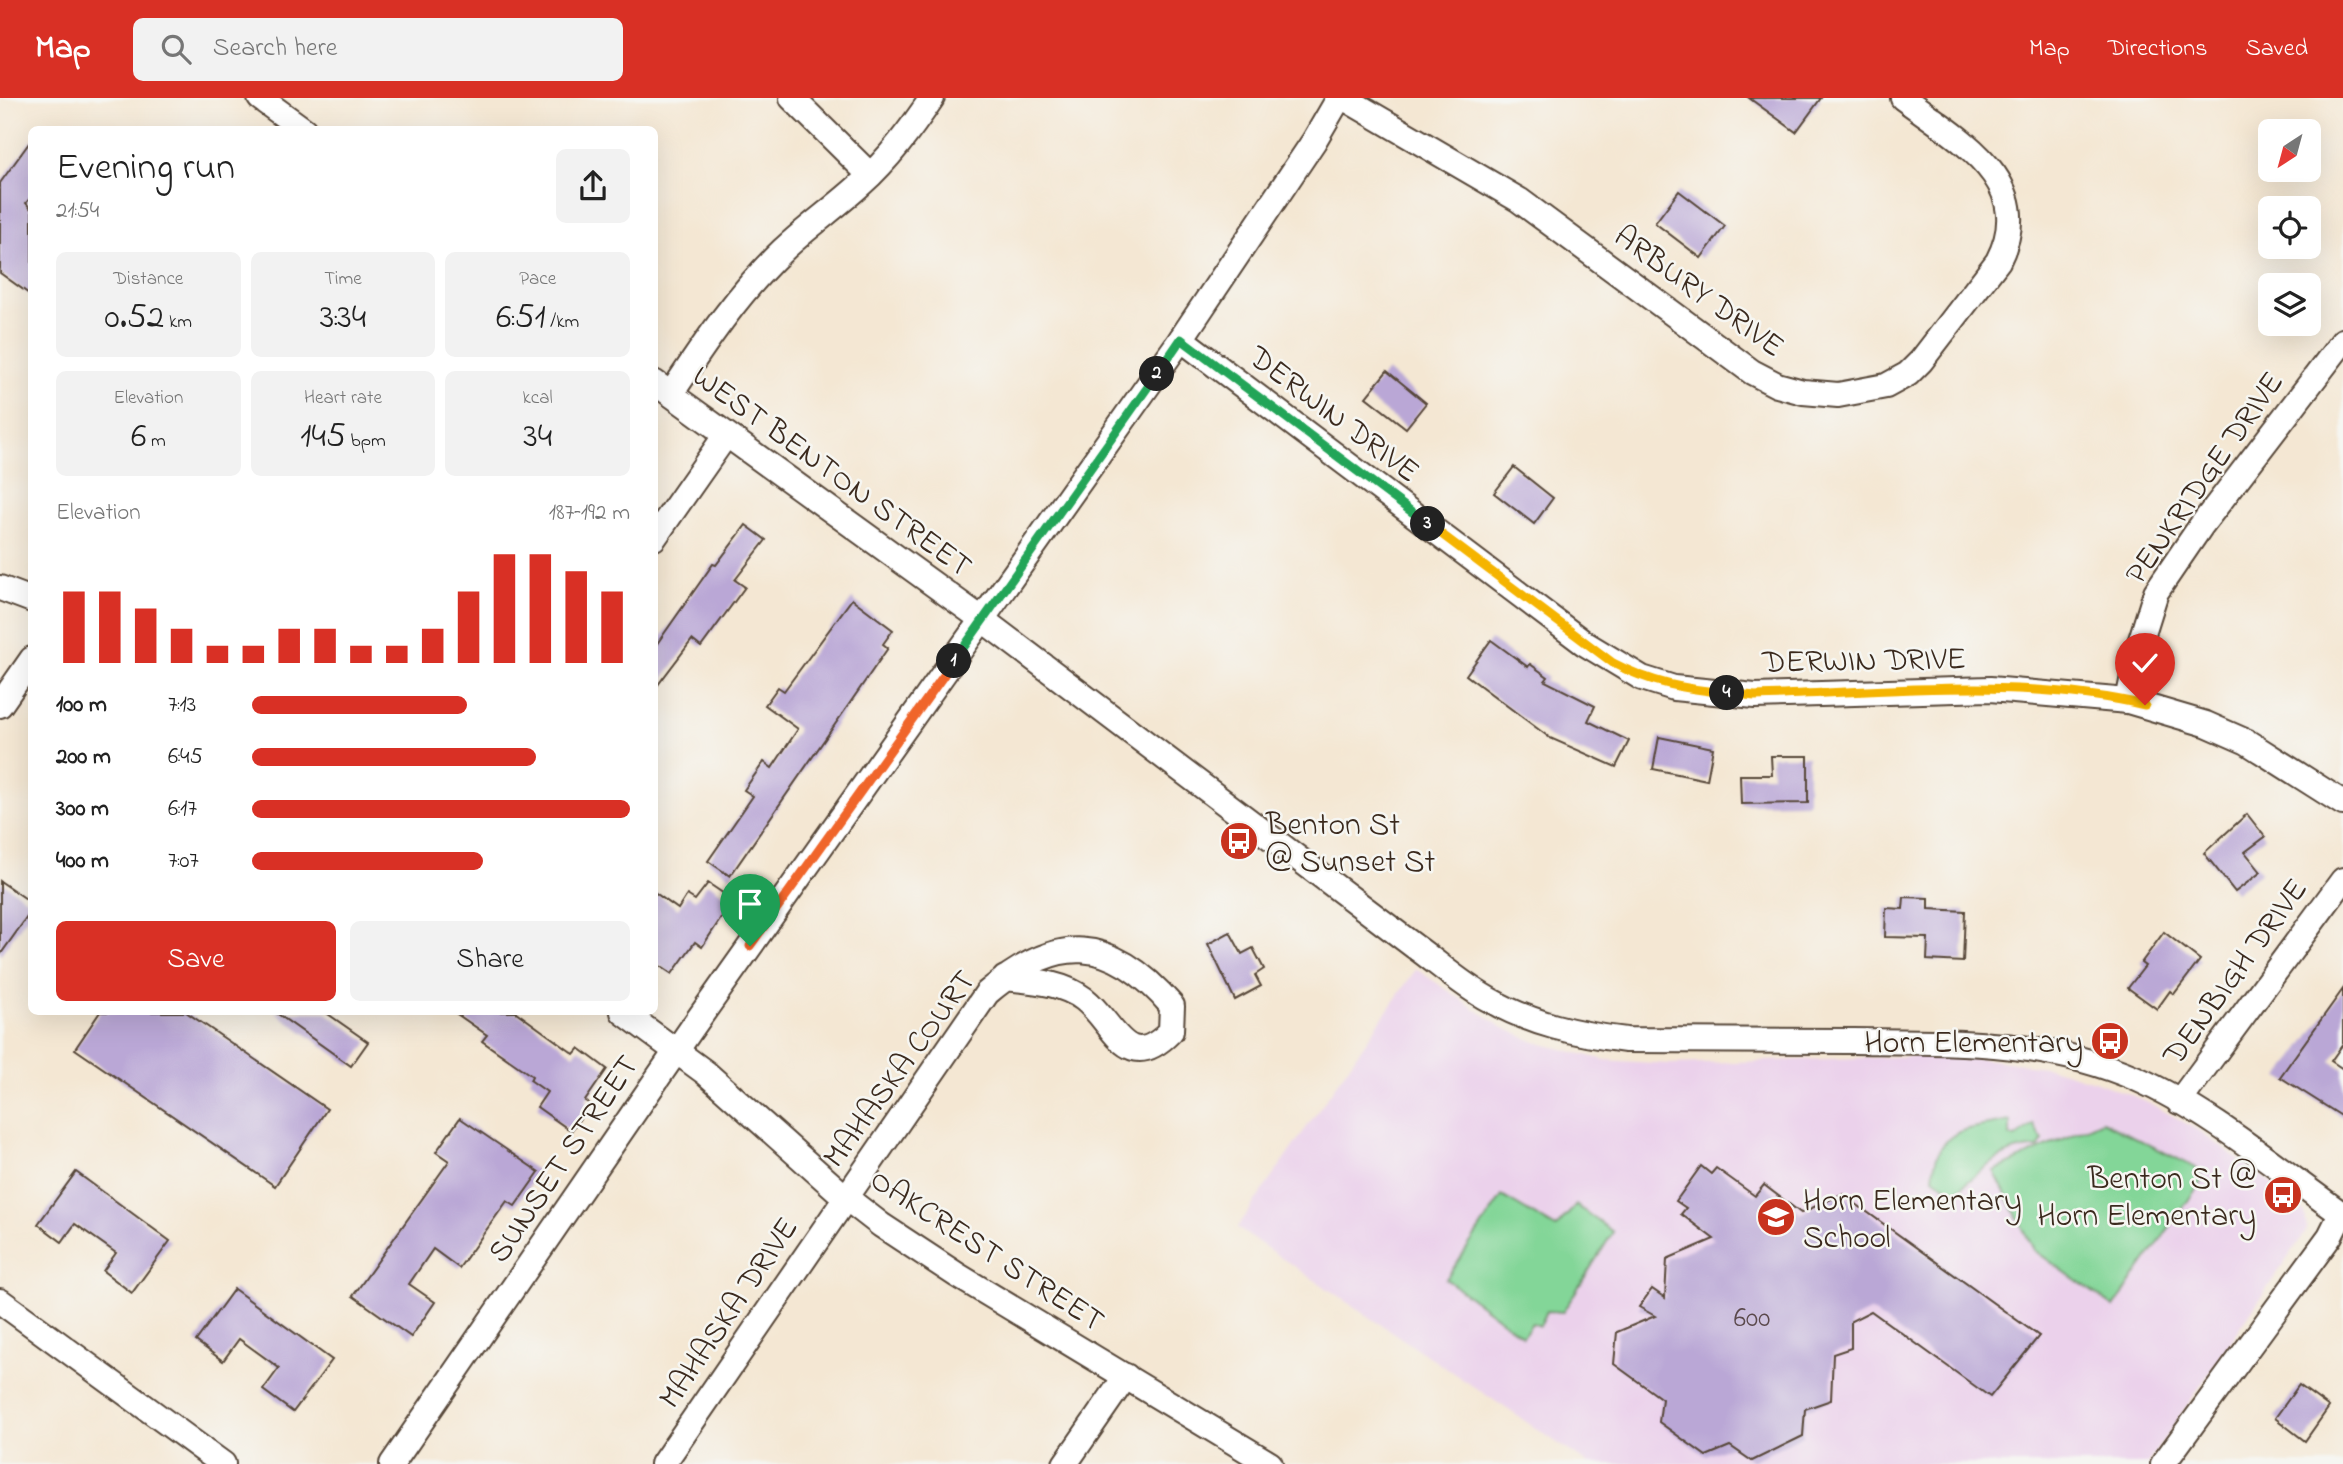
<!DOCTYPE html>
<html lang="en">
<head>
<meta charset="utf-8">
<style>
  :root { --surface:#fff; --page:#f2f2f2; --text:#222; --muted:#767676; --accent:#d93025 }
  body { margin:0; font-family:"Indie Flower",sans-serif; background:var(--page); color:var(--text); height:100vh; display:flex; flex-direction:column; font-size:26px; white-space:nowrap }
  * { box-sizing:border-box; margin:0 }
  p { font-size:23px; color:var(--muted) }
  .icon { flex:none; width:38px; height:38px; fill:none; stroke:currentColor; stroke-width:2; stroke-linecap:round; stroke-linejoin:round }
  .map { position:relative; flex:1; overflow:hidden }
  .sheet { position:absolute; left:28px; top:28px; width:630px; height:889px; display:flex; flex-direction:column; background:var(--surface); border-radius:10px; box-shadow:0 7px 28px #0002 }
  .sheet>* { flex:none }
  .needle { width:46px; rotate:216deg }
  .tools { position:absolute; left:2258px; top:21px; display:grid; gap:14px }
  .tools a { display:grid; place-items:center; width:63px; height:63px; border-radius:10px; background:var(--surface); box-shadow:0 7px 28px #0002; font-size:35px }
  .pin { position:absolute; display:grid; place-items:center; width:60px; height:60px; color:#fff; margin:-72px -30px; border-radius:50% 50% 50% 0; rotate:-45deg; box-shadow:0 0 7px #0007 }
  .pin .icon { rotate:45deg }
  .km { position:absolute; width:35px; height:35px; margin:-18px; border-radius:50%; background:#222; color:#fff; font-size:19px; line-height:35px; text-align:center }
  .round { display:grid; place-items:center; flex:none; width:74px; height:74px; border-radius:10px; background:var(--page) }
  .summary { display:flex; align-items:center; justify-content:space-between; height:119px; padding:0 28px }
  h1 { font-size:38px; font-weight:600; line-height:52px }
  .stats { display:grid; grid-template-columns:repeat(3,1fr); gap:10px; height:119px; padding:7px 28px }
  .stats div { display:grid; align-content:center; border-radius:10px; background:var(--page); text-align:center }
  .stats b { font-size:35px; font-weight:600 }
  .stats small { font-size:19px; font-weight:400 }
  .stats p { font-size:19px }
  .chart { height:196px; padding:14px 28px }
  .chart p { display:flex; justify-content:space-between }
  .chart svg { width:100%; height:126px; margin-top:7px; stroke:var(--accent); stroke-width:6 }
  .cta { display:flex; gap:14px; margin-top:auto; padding:14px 28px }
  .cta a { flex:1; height:80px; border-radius:10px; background:var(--accent); color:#fff; font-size:28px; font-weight:600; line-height:80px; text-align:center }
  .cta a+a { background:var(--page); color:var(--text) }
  ul { padding:0 28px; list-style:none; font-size:23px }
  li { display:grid; grid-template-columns:112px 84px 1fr; align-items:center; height:52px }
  li i { height:18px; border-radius:9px; background:var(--accent) }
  header { display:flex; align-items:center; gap:42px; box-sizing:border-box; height:98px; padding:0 35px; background:var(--accent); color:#fff }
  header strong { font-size:33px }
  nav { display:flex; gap:38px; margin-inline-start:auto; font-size:24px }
  .search { width:490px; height:63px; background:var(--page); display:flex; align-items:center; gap:18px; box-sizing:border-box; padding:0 24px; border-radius:10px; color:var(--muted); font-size:26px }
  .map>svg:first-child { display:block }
  .built { fill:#ebd1eb }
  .green { fill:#83d698; stroke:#5f805b; stroke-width:2 }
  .building { fill:#baa7d6 }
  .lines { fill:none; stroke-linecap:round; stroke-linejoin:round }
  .minor-casing { stroke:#574639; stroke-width:28 }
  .minor { stroke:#fff; stroke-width:24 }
  .split-1-casing { stroke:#fff; stroke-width:14 }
  .split-2-casing { stroke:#fff; stroke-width:14 }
  .split-3-casing { stroke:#fff; stroke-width:14 }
  .split-4-casing { stroke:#fff; stroke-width:14 }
  .split-5-casing { stroke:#fff; stroke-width:14 }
  .split-1 { stroke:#f0652b; stroke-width:9 }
  .split-2 { stroke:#22a559; stroke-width:9 }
  .split-3 { stroke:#22a559; stroke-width:9 }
  .split-4 { stroke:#f5b400; stroke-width:9 }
  .split-5 { stroke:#f5b400; stroke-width:9 }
  .labels { text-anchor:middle; stroke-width:5; stroke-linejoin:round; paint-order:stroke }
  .number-label { font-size:28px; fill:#5b494c }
  .street-label { font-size:32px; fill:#3b2a1e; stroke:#f6f6f2 }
  .poi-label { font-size:32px; fill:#3b2a1e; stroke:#f6f6f2; text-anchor:start }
</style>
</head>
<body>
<header>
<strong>Map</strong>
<div class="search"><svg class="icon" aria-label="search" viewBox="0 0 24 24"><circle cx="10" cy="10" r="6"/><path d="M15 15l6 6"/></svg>Search here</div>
<nav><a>Map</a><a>Directions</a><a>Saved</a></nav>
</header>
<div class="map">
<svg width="2343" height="1366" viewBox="0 0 2343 1366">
  <rect width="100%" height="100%" fill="#f6f6f2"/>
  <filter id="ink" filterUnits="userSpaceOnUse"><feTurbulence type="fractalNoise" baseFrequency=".0143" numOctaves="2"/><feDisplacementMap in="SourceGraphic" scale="14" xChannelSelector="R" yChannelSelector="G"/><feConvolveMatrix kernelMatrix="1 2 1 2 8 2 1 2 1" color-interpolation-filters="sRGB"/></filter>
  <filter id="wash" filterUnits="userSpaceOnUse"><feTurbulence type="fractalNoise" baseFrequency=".00686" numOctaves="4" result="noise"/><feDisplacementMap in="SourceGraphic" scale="28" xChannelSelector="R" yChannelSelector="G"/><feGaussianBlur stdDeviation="1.57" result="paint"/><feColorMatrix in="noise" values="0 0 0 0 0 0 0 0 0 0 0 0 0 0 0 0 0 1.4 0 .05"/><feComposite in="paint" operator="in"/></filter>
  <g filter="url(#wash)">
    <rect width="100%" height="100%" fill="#f4e7d3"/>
    <path class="built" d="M1416,871L1502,929L1535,944L1605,962L1670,966L1955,957L2051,970L2094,983L2144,1002L2201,1034L2296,1103L2305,1115L2307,1132L2147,1366H1589L1237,1130Z"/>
    <g class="green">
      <path d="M2010,1023V1038L2015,1040L2033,1027L2043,1042L2038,1050C2004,1048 1978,1075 1955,1095L1933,1079C1937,1028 1968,1032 2010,1023Z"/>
      <path d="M2102,1023L2196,1070L2203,1081L2114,1209L2034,1152L1994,1073Z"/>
      <path d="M1502,1098L1556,1130L1576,1107L1613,1134L1563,1214L1547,1213L1540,1228L1532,1225L1523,1238L1446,1181Z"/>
    </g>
    <g id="blocks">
      <g class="building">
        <path d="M1749,0H1821L1796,34Z"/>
        <path d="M32,41V98L26,105L32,112V198L0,175V85Z"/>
        <path d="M1679,93L1725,128L1701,160L1655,125Z"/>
        <path d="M1387,273L1426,305L1406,330L1366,299Z"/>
        <path d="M1514,369L1553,400L1534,426L1494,395Z"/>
        <path d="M746,427L766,442L735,482L745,489L701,549L692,542L654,592V550L713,466L716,467Z"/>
        <path d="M852,501L893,532L883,546L888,550L730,778L708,763L753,698L744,692L764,664L772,670L798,631L765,607L778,589L784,593Z"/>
        <path d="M1491,542L1528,569L1530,566L1548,579L1545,583L1595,608L1588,623L1629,643L1616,669L1550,640L1466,577Z"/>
        <path d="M1659,639L1713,650L1707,682L1653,671Z"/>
        <path d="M1771,658H1808V705L1741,706L1740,677H1772Z"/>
        <path d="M2247,716L2265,739L2245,754L2261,774L2235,794L2204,755Z"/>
        <path d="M0,783L32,805V812L0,857Z"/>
        <path d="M708,785L733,802L702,849L695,844L672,876L654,864V794L678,811L687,797L695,802Z"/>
        <path d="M1904,799L1929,800V811L1965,813L1963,864L1927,862L1928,840L1885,839L1886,810L1903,811Z"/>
        <path d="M1230,834L1242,856L1253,850L1264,871L1255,877L1261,888L1235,902L1208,846Z"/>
        <path d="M2164,834L2200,862L2174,896L2170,893L2157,911L2128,890L2145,868L2141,865Z"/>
        <path d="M2343,891V946L2331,963L2343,971V1019L2280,979Z"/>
        <path d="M100,914H186L327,1011L275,1088L75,951Z"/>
        <path d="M275,914H325L368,944L351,968Z"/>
        <path d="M454,914H516L574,956L579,950L607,971L585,1003L590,1006L571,1033L537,1009L547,994L530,982L532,978L482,943L487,937Z"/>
        <path d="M460,1020L539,1074L515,1108L507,1103L459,1170L433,1151L409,1186L435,1204L411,1239L353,1198L449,1063L436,1054Z"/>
        <path d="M1701,1068L1711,1076L1716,1070L1755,1098L1764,1087L1801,1115L1842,1096L2039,1238L1990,1299L1871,1213L1851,1223V1250L1833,1256L1831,1302L1805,1311L1803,1338L1752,1363L1730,1348L1706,1358L1659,1324L1662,1301L1614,1266L1617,1234L1655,1218L1639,1209L1652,1191L1665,1200L1667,1161L1714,1141L1681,1116L1686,1110L1676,1103Z"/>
        <path d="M76,1074L170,1143L132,1195L103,1173L116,1155L75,1126L62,1144L38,1126Z"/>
        <path d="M234,1191L332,1262L293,1314L263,1292L279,1270L239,1241L223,1263L196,1243Z"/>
        <path d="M2299,1287L2329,1309L2305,1343L2275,1320Z"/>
      </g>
    </g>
  </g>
  <g filter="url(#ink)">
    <use href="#blocks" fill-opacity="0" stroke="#574639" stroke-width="2"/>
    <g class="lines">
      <defs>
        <g id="minor">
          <path d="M260,0L304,32"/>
          <path d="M792,0L870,77"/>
          <path d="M1344,0L1519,102L1752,274L1777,287L1803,294L1838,297L1886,288L1908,276L1921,263L1998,163C2039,83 1958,41 1903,0"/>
          <path d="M1181,241L1584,545L1642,580L1674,590L1755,598L1990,591L2128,603L2206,626L2247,644L2343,705"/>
          <path d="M654,284L983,522L1414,848C1438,865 1462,887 1488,901C1531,926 1577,936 1626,942C1702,943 1778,943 1854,943C1951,944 2045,941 2135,980C2210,1013 2277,1070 2343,1117"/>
          <path d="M671,296C704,246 739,194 783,152C807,129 836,109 861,86C889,61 911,31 932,0"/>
          <path d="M654,440L726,337"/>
          <path d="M0,490L32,502"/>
          <path d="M2128,603L2139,548L2156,494L2201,428L2343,243"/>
          <path d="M0,607L32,561"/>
          <path d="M623,914L706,975L845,1099L881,1127L957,1177L1270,1366"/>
          <path d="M2179,1004L2343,782"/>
          <path d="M0,1203L223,1366"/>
          <path d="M392,1366L692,930L1181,241L1314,43L1339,0"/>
          <path d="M663,1366L987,895C1056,836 1110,836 1172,908L1171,933C1126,979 1115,925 1084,901C1062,884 1032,883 1005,880"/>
          <path d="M1065,1366L1126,1278"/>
          <path d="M2163,1366L2330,1138L2341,1116"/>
        </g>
      </defs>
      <use href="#minor" class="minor-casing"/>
      <use href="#minor" class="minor"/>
    </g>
  </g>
  <g class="lines" filter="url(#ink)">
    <defs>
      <path id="split-1" d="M750,848L954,563"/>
      <path id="split-2" d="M954,563L1157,276"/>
      <path id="split-3" d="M1157,276L1181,241L1428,426"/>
      <path id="split-4" d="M1428,426L1613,565C1651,585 1684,591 1727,595"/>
      <path id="split-5" d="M1727,595L1755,598C1883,594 2019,578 2145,607"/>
    </defs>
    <use href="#split-1" class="split-1-casing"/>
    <use href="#split-2" class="split-2-casing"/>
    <use href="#split-3" class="split-3-casing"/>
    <use href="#split-4" class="split-4-casing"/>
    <use href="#split-5" class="split-5-casing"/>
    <use href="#split-1" class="split-1"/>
    <use href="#split-2" class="split-2"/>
    <use href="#split-3" class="split-3"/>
    <use href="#split-4" class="split-4"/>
    <use href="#split-5" class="split-5"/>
  </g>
  <defs>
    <symbol id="bus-disc" viewBox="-11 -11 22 22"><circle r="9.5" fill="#c8321e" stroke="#f6f6f2"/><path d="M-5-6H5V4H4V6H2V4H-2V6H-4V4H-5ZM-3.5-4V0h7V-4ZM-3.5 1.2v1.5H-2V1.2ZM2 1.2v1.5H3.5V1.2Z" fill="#fff"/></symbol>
    <symbol id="school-disc" viewBox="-11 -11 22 22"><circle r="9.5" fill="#c8321e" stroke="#f6f6f2"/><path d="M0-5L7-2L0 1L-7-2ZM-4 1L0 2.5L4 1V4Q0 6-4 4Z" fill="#fff"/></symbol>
  </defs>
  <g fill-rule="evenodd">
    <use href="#bus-disc" x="1217" y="721" width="44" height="44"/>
    <use href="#bus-disc" x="2088" y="921" width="44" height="44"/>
    <use href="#bus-disc" x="2261" y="1075" width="44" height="44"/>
    <use href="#school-disc" x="1754" y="1097" width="44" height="44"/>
  </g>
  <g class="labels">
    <g class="number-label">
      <text x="1752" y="1228">600</text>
    </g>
    <g class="street-label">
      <text transform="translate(1700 192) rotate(36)" y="11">ARBURY DRIVE</text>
      <text transform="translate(1335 315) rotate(37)" y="11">DERWIN DRIVE</text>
      <text transform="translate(833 372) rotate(36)" y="11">WEST BENTON STREET</text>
      <text transform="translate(2203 379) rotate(-55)" y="11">PENKRIDGE DRIVE</text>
      <text transform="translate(1864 561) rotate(-1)" y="11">DERWIN DRIVE</text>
      <text transform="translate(2234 873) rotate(-54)" y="11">DENBIGH DRIVE</text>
      <text transform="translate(898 970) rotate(-54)" y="11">MAHASKA COURT</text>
      <text transform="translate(562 1060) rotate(-56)" y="11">SUNSET STREET</text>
      <text transform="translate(988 1151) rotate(33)" y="11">OAKCREST STREET</text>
      <text transform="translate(727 1214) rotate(-56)" y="11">MAHASKA DRIVE</text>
    </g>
    <g class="poi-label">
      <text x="1266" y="736">Benton St<tspan x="1266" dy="37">@ Sunset St</tspan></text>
      <text x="2083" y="954" text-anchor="end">Horn Elementary</text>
      <text x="2256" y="1090" text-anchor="end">Benton St @<tspan x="2256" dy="37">Horn Elementary</tspan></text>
      <text x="1803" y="1112">Horn Elementary<tspan x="1803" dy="37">School</tspan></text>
    </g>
  </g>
</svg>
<div class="tools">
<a><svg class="needle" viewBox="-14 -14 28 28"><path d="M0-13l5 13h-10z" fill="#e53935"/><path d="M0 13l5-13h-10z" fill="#767676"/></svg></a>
<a><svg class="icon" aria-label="locate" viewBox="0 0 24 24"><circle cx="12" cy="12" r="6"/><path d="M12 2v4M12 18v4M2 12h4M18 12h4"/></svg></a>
<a><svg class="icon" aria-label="layers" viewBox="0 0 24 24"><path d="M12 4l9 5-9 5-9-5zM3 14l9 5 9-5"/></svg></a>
</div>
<div class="pin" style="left:750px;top:848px;background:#1e9e55"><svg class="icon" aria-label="arrive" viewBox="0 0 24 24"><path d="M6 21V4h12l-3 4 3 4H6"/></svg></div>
<div class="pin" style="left:2145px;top:607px;background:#d93025"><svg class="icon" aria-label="check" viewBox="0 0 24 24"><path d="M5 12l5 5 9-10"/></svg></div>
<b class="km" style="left:954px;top:563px">1</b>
<b class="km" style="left:1157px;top:276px">2</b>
<b class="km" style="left:1428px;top:426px">3</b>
<b class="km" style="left:1727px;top:595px">4</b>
<section class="sheet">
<div class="summary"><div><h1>Evening run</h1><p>21:54</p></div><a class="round"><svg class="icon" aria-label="share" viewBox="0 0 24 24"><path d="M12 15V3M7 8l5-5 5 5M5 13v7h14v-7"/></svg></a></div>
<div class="stats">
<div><p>Distance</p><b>0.52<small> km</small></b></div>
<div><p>Time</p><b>3:34</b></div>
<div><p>Pace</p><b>6:51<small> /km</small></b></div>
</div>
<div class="stats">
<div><p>Elevation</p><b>6<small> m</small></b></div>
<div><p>Heart rate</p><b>145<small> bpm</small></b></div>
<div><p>kcal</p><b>34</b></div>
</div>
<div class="chart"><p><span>Elevation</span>187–192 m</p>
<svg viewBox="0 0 160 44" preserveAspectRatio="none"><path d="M5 44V19M15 44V19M25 44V25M35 44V32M45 44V38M55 44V38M65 44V32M75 44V32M85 44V38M95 44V38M105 44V32M115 44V19M125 44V6M135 44V6M145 44V12M155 44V19"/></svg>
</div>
<ul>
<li><b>100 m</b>7:13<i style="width:57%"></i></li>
<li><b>200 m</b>6:45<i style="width:75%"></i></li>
<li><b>300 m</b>6:17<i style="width:100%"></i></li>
<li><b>400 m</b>7:07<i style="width:61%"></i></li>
</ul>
<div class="cta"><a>Save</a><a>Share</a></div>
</section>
</div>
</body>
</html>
